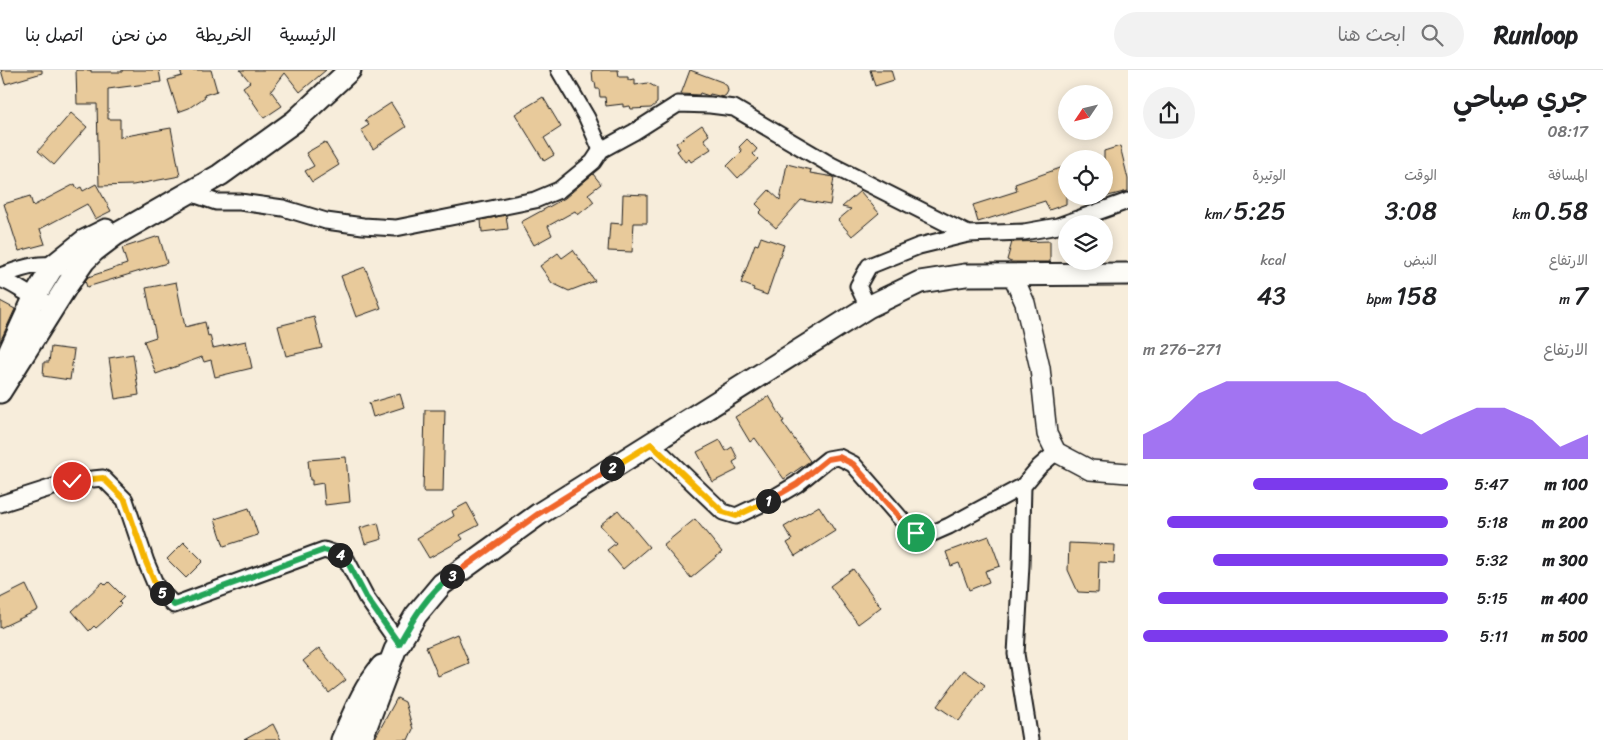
<!DOCTYPE html>
<html lang="ar">
<head>
<meta charset="utf-8">
<style>
  :root { --surface:#fff; --page:#f2f2f2; --text:#202124; --muted:#757577; --line:#e0e0e0; --accent:#7c3aed }
  body { margin:0; font-family:Sriracha,"Playpen Sans Arabic",sans-serif; background:var(--page); color:var(--text); direction:rtl; height:100vh; display:flex; flex-direction:column; font-size:19px; white-space:nowrap }
  * { box-sizing:border-box; margin:0 }
  p { font-size:16px; color:var(--muted) }
  .icon { flex:none; width:28px; height:28px; fill:none; stroke:currentColor; stroke-width:2; stroke-linecap:round; stroke-linejoin:round }
  .map { position:relative; flex:1; overflow:hidden; direction:ltr }
  .drawer { display:flex; flex-direction:column; background:var(--surface); width:475px }
  .drawer>* { flex:none }
  .needle { width:32px; rotate:235deg }
  .controls { position:absolute; left:1058px; top:15px; display:grid; gap:10px }
  .controls a { display:grid; place-items:center; width:55px; height:55px; border-radius:50%; background:var(--surface); box-shadow:0 2px 12px #0003; font-size:25px }
  .pin { position:absolute; display:grid; place-items:center; width:42px; height:42px; color:#fff; margin:-21px; border:2px solid #fff; border-radius:50%; box-shadow:0 1px 5px #0007 }
  .km { position:absolute; width:25px; height:25px; margin:-12px; border-radius:50%; background:#222; color:#fff; font-size:14px; line-height:25px; text-align:center }
  .round { display:grid; place-items:center; flex:none; width:52px; height:52px; border-radius:26px; background:var(--page) }
  .head { display:flex; align-items:center; justify-content:space-between; height:85px; padding:0 15px }
  h1 { font-size:28px; font-weight:600; line-height:38px }
  .metrics { display:grid; grid-template-columns:repeat(3,1fr); gap:8px; height:85px; padding:5px 15px }
  .metrics div { display:grid; align-content:center }
  .metrics b { font-size:25px; font-weight:600 }
  .metrics small { font-size:14px; font-weight:400 }
  .metrics p { font-size:14px }
  .chart { height:140px; padding:10px 15px }
  .chart p { display:flex; justify-content:space-between }
  .chart svg { width:100%; height:90px; margin-top:5px; fill:var(--accent); opacity:.7 }
  ul { padding:0 15px; list-style:none; font-size:16px }
  li { display:grid; grid-template-columns:80px 60px 1fr; align-items:center; height:38px }
  li i { height:12px; border-radius:6px; background:var(--accent) }
  header { display:flex; align-items:center; gap:30px; box-sizing:border-box; height:70px; padding:0 25px; background:var(--surface); border-bottom:1px solid var(--line) }
  header strong { font-size:24px }
  nav { display:flex; gap:28px; margin-inline-start:auto; font-size:18px }
  .search { width:350px; height:45px; background:var(--page); display:flex; align-items:center; gap:12px; box-sizing:border-box; padding:0 18px; border-radius:28px; color:var(--muted); font-size:19px }
  main { display:flex; flex:1; min-height:0 }
  .map>svg:first-child { display:block }
  .building { fill:#e8ca9b; stroke:#1c1c1c }
  .lines { fill:none; stroke-linecap:round; stroke-linejoin:round }
  .minor-casing { stroke:#1c1c1c; stroke-width:19 }
  .tertiary-casing { stroke:#1c1c1c; stroke-width:22 }
  .secondary-casing { stroke:#1c1c1c; stroke-width:25 }
  .minor { stroke:#fdfcf7; stroke-width:15 }
  .tertiary { stroke:#fdfcf7; stroke-width:19 }
  .secondary { stroke:#fdfcf7; stroke-width:21 }
  .split-1-casing { stroke:#fff; stroke-width:10 }
  .split-2-casing { stroke:#fff; stroke-width:10 }
  .split-3-casing { stroke:#fff; stroke-width:10 }
  .split-4-casing { stroke:#fff; stroke-width:10 }
  .split-5-casing { stroke:#fff; stroke-width:10 }
  .split-6-casing { stroke:#fff; stroke-width:10 }
  .split-1 { stroke:#f0652b; stroke-width:6 }
  .split-2 { stroke:#f5b400; stroke-width:6 }
  .split-3 { stroke:#f0652b; stroke-width:6 }
  .split-4 { stroke:#22a559; stroke-width:6 }
  .split-5 { stroke:#22a559; stroke-width:6 }
  .split-6 { stroke:#f5b400; stroke-width:6 }
</style>
</head>
<body>
<header>
<strong>Runloop</strong>
<div class="search"><svg class="icon" aria-label="search" viewBox="0 0 24 24"><circle cx="10" cy="10" r="6"/><path d="M15 15l6 6"/></svg>ابحث هنا</div>
<nav><a>الرئيسية</a><a>الخريطة</a><a>من نحن</a><a>اتصل بنا</a></nav>
</header>
<main>
<section class="drawer">
<div class="head"><div><h1>جري صباحي</h1><p>08:17</p></div><a class="round"><svg class="icon" aria-label="share" viewBox="0 0 24 24"><path d="M12 15V3M7 8l5-5 5 5M5 13v7h14v-7"/></svg></a></div>
<div class="metrics">
<div><p>المسافة</p><b>0.58<small> km</small></b></div>
<div><p>الوقت</p><b>3:08</b></div>
<div><p>الوتيرة</p><b>5:25<small> /km</small></b></div>
</div>
<div class="metrics">
<div><p>الارتفاع</p><b>7<small> m</small></b></div>
<div><p>النبض</p><b>158<small> bpm</small></b></div>
<div><p>kcal</p><b>43</b></div>
</div>
<div class="chart"><p><span>الارتفاع</span>271–276 m</p>
<svg viewBox="0 0 160 44" preserveAspectRatio="none"><path d="M0 44V32L10 25L20 12L30 6L40 6L50 6L60 6L70 6L80 12L90 25L100 32L110 25L120 19L130 19L140 25L150 38L160 32V44z"/></svg>
</div>
<ul>
<li><b>100 m</b>5:47<i style="width:64%"></i></li>
<li><b>200 m</b>5:18<i style="width:92%"></i></li>
<li><b>300 m</b>5:32<i style="width:77%"></i></li>
<li><b>400 m</b>5:15<i style="width:95%"></i></li>
<li><b>500 m</b>5:11<i style="width:100%"></i></li>
</ul>
</section>
<div class="map">
<svg width="1128" height="670" viewBox="0 0 1128 670">
  <rect width="100%" height="100%" fill="#f7eddb"/>
  <filter id="ink" filterUnits="userSpaceOnUse"><feTurbulence type="fractalNoise" baseFrequency=".02" numOctaves="2"/><feDisplacementMap in="SourceGraphic" scale="10" xChannelSelector="R" yChannelSelector="G"/><feConvolveMatrix kernelMatrix="1 2 1 2 8 2 1 2 1" color-interpolation-filters="sRGB"/></filter>
  <g filter="url(#ink)">
    <g class="building">
      <path d="M1,0H42V3L5,14Z"/>
      <path d="M76,0H91V2H122V0H159L161,12L108,19V49H120V67L171,58L180,106L133,115L99,116L97,34H77Z"/>
      <path d="M180,0H211L217,21L204,25L205,27L189,38L178,42L168,10L182,6Z"/>
      <path d="M240,0H326L300,22L285,3L271,21L282,36L264,48L243,17L250,12Z"/>
      <path d="M592,0H618L619,7H628V10L635,9V15L648,13L657,18V33L651,38L631,39L630,36L623,37V34L606,36L605,27H600L599,19H596L595,12H593Z"/>
      <path d="M690,0L722,12L727,16L728,21L726,25L723,27L710,24L709,26L700,23L699,25L681,24Z"/>
      <path d="M870,0H891L894,10L875,16Z"/>
      <path d="M543,27L561,57L544,68L554,85L544,91L515,44Z"/>
      <path d="M391,33L406,57L373,79L361,60L369,55L365,50Z"/>
      <path d="M71,43L87,57L54,95L38,81Z"/>
      <path d="M702,55L709,65L704,69L711,79L691,92L689,89L685,92L677,81L680,79L676,73Z"/>
      <path d="M747,69L757,79L753,84L758,89L738,108L727,96L742,81L739,77Z"/>
      <path d="M325,72L339,95L312,112L305,101L314,96L306,83Z"/>
      <path d="M1120,76L1128,109V121L1104,127V81Z"/>
      <path d="M787,94L811,100L810,103L834,107L830,135L801,130L776,158L759,143L762,140L756,134L769,120L780,130Z"/>
      <path d="M1066,96V134L1049,140L1045,131L978,152L973,135L1017,121L1015,114Z"/>
      <path d="M593,104L601,114L588,124L594,132L578,145L575,141L548,156L552,165L534,175L521,152L565,128Z"/>
      <path d="M75,114L77,119L81,117L83,121L96,114L111,141L95,149L87,134L40,159L45,174L19,181L4,134L30,126L33,136Z"/>
      <path d="M860,121L879,143L852,166L838,150L851,139L842,137Z"/>
      <path d="M623,124L647,125V153H634L632,182L608,181L610,153L622,154Z"/>
      <path d="M506,145L508,159L482,162L481,150Z"/>
      <path d="M159,166L167,193L87,217L85,211L88,207L127,194L122,178Z"/>
      <path d="M761,167L784,175L767,225L753,220L754,218L741,213L755,174L758,175Z"/>
      <path d="M1050,171V192H1011L1007,190L1012,172Z"/>
      <path d="M573,180L595,211L569,221L552,213L540,196L558,183L562,188Z"/>
      <path d="M365,197L381,238L356,247L341,206Z"/>
      <path d="M176,212L185,257L205,252L208,266L210,265L213,278L246,271L252,298L215,307L211,290L204,292L202,287L156,304L144,271L156,267L146,218Z"/>
      <path d="M0,231L15,239L0,272Z"/>
      <path d="M314,247L322,278L286,286L278,256Z"/>
      <path d="M51,277L74,280L70,310L43,306L44,292H49Z"/>
      <path d="M133,284L139,325L115,329L109,288Z"/>
      <path d="M400,324L404,337L373,347L369,333Z"/>
      <path d="M769,326L784,351L782,352L810,391L784,409L755,368L750,372L735,347Z"/>
      <path d="M425,340H445L443,422H423Z"/>
      <path d="M720,370L726,381L732,377L738,389L733,392L737,400L713,412L697,382Z"/>
      <path d="M346,387L350,432L325,435L323,413L312,415V410H310L308,390Z"/>
      <path d="M467,433L479,455L460,465L463,469L429,488L417,468L454,446L452,441Z"/>
      <path d="M819,436L835,461L795,486L787,473L792,470L784,457Z"/>
      <path d="M249,438L258,465L224,476L215,449Z"/>
      <path d="M618,440L649,477L623,499L607,480L616,473L600,455Z"/>
      <path d="M695,449L722,482L691,508L663,475Z"/>
      <path d="M378,453L382,469L365,474L360,458Z"/>
      <path d="M989,466L1000,496L985,501L989,512L969,520L959,493L951,496L946,482Z"/>
      <path d="M184,472L203,491L186,508L167,489Z"/>
      <path d="M1069,473L1115,475L1114,493L1099,492L1098,523L1078,522L1068,500Z"/>
      <path d="M853,499L881,537L858,554L830,516Z"/>
      <path d="M103,512L106,515L109,512L124,527L119,532L121,534L104,551L96,558L94,556L89,561L72,541Z"/>
      <path d="M26,515L38,540L0,558V528Z"/>
      <path d="M457,564L469,593L438,606L426,577Z"/>
      <path d="M319,578L346,610L329,623L303,591Z"/>
      <path d="M964,600L985,615L959,651L937,636Z"/>
      <path d="M397,628L405,632L413,659L408,670H374Z"/>
      <path d="M273,654L281,670H244Z"/>
    </g>
    <g class="lines">
      <defs>
        <g id="minor">
          <path d="M559,0L587,48L601,80"/>
          <path d="M190,123L216,132H240L283,138L326,151L363,156L396,158L535,130L559,120L593,92L601,80L634,62L678,34L710,35L734,38L831,95L968,164"/>
          <path d="M0,206C15,201 44,189 59,198"/>
          <path d="M0,209C16,214 27,226 43,230"/>
          <path d="M868,237L858,216L869,196L919,176L968,164L1024,162L1058,156L1128,131"/>
          <path d="M651,373L723,442L736,446L770,430L797,414L828,389L839,387L853,394L901,449L916,463H933L949,456L1023,416"/>
          <path d="M0,434L72,411L103,408L125,430L146,492L157,518L174,535L324,480L345,487L366,527L399,574"/>
          <path d="M1030,670L1016,584L1021,495L1023,416L1039,397L1056,382"/>
        </g>
        <path id="tertiary" d="M1013,206L1025,233L1040,298L1047,364L1056,382L1090,400L1128,403"/>
        <g id="secondary">
          <path d="M2,298L34,228L54,195L84,171L106,160"/>
          <path d="M0,322L68,214L84,191L94,181L115,165L220,105L295,51L350,0"/>
          <path d="M342,670C354,643 363,619 382,596"/>
          <path d="M361,670L395,580L416,545L442,514L539,444L868,237L920,212L965,205L1128,204"/>
        </g>
      </defs>
      <use href="#minor" class="minor-casing"/>
      <use href="#tertiary" class="tertiary-casing"/>
      <use href="#secondary" class="secondary-casing"/>
      <use href="#minor" class="minor"/>
      <use href="#tertiary" class="tertiary"/>
      <use href="#secondary" class="secondary"/>
    </g>
  </g>
  <g class="lines" filter="url(#ink)">
    <defs>
      <path id="split-1" d="M768,431L797,414L828,389L839,387L853,394L901,449L916,463"/>
      <path id="split-2" d="M612,398L651,374L723,442L736,446L768,431"/>
      <path id="split-3" d="M452,506L538,444L612,398"/>
      <path id="split-4" d="M340,485L345,487L366,527L399,574C413,549 428,523 452,506"/>
      <path id="split-5" d="M162,523L174,535L324,480L340,485"/>
      <path id="split-6" d="M72,411L103,408L125,430L146,492L157,518L162,523"/>
    </defs>
    <use href="#split-1" class="split-1-casing"/>
    <use href="#split-2" class="split-2-casing"/>
    <use href="#split-3" class="split-3-casing"/>
    <use href="#split-4" class="split-4-casing"/>
    <use href="#split-5" class="split-5-casing"/>
    <use href="#split-6" class="split-6-casing"/>
    <use href="#split-1" class="split-1"/>
    <use href="#split-2" class="split-2"/>
    <use href="#split-3" class="split-3"/>
    <use href="#split-4" class="split-4"/>
    <use href="#split-5" class="split-5"/>
    <use href="#split-6" class="split-6"/>
  </g>
</svg>
<div class="controls">
<a><svg class="needle" viewBox="-14 -14 28 28"><path d="M0-13l5 13h-10z" fill="#e53935"/><path d="M0 13l5-13h-10z" fill="#757577"/></svg></a>
<a><svg class="icon" aria-label="locate" viewBox="0 0 24 24"><circle cx="12" cy="12" r="6"/><path d="M12 2v4M12 18v4M2 12h4M18 12h4"/></svg></a>
<a><svg class="icon" aria-label="layers" viewBox="0 0 24 24"><path d="M12 4l9 5-9 5-9-5zM3 14l9 5 9-5"/></svg></a>
</div>
<div class="pin" style="left:916px;top:463px;background:#1e9e55"><svg class="icon" aria-label="arrive" viewBox="0 0 24 24"><path d="M6 21V4h12l-3 4 3 4H6"/></svg></div>
<div class="pin" style="left:72px;top:411px;background:#d93025"><svg class="icon" aria-label="check" viewBox="0 0 24 24"><path d="M5 12l5 5 9-10"/></svg></div>
<b class="km" style="left:768px;top:431px">1</b>
<b class="km" style="left:612px;top:398px">2</b>
<b class="km" style="left:452px;top:506px">3</b>
<b class="km" style="left:340px;top:485px">4</b>
<b class="km" style="left:162px;top:523px">5</b>
</div>
</main>
</body>
</html>
